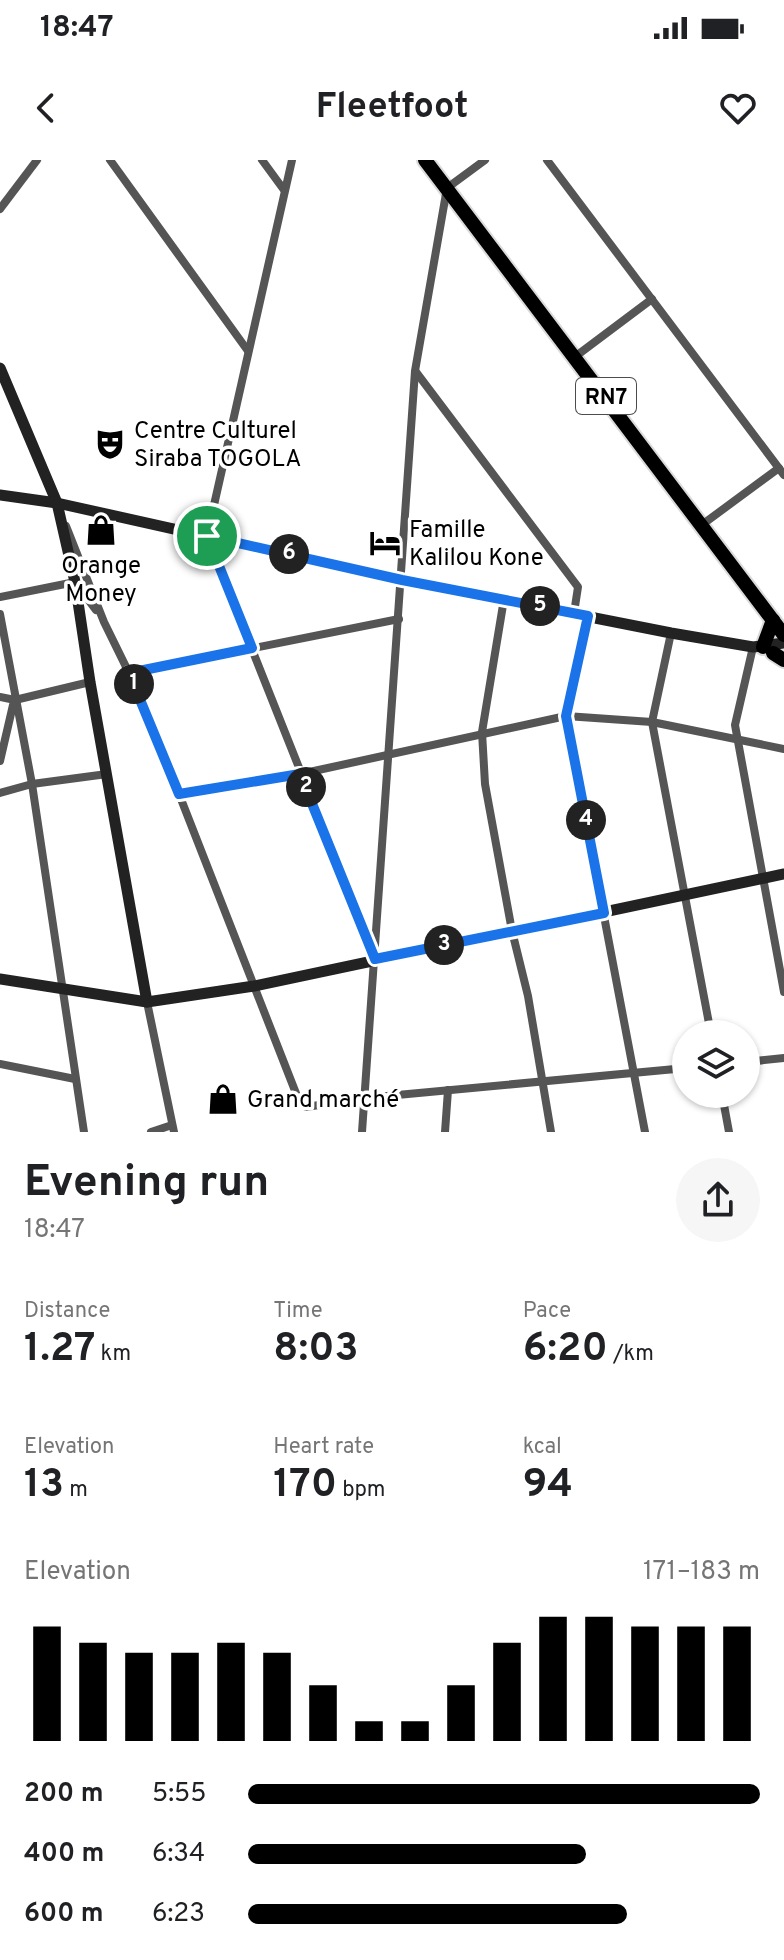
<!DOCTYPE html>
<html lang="en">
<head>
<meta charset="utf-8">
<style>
  :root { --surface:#fff; --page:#f6f6f6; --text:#202124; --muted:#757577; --accent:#000 }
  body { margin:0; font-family:Overpass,sans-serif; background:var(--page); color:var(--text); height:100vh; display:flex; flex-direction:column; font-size:30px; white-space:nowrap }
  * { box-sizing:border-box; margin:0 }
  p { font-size:26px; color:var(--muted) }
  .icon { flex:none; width:44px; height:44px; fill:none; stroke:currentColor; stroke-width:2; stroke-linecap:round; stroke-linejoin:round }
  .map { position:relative; height:972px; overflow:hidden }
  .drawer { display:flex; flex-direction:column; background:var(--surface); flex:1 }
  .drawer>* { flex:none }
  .buttons { position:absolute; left:672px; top:860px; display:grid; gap:16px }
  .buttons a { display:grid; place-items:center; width:88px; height:88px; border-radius:50%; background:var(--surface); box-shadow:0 2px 6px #0004; font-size:40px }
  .pin { position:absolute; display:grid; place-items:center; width:68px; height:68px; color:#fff; margin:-34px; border:4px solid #fff; border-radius:50%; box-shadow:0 2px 8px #0007 }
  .km { position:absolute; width:40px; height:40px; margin:-20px; border-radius:50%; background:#222; color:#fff; font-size:22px; line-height:40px; text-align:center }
  .round { display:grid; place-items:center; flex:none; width:84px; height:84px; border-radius:42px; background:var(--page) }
  .headline { display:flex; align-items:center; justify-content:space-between; height:136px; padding:0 24px }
  h1 { font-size:44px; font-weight:700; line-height:60px }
  .stats { display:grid; grid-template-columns:repeat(3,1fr); gap:12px; height:136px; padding:8px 24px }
  .stats div { display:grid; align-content:center }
  .stats b { font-size:40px; font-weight:700 }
  .stats small { font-size:22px; font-weight:400 }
  .stats p { font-size:22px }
  .chart { height:224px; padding:16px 24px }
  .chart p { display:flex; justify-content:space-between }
  .chart svg { width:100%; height:144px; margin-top:8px; stroke:var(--accent); stroke-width:6 }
  ul { padding:0 24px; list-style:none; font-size:26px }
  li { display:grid; grid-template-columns:128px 96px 1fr; align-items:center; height:60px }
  li i { height:20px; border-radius:10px; background:var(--accent) }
  .status { display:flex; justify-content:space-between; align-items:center; height:56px; padding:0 40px; background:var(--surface); direction:ltr }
  .status svg { height:22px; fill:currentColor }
  header { display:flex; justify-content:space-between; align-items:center; height:104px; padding:0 24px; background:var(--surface); font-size:36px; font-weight:700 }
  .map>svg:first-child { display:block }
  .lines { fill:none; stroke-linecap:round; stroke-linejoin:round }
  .highway-casing { stroke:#dbdbdb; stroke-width:18 }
  .street { stroke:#555; stroke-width:8 }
  .secondary { stroke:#222; stroke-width:11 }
  .highway { stroke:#000; stroke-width:14 }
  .route-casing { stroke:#fff; stroke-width:16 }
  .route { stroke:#1a73e8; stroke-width:10 }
  .labels { text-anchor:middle; stroke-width:7; stroke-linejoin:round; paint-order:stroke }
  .shield { fill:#fff; stroke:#4c4c4c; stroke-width:2 }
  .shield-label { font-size:22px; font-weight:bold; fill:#000 }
  .poi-label { font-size:24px; fill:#000; stroke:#fff; text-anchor:start }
</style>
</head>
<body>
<div class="status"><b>18:47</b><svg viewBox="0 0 49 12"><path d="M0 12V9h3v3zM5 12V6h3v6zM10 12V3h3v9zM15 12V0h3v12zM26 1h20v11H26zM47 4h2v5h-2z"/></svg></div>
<header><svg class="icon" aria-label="back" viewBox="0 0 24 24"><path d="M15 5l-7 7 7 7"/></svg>Fleetfoot<svg class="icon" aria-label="heart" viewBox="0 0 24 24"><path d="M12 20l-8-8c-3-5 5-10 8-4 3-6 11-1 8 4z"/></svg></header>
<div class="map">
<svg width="784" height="972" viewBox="0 0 784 972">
  <rect width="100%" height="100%" fill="#fff"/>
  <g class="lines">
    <defs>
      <g id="highway">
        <path d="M425,0L784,475"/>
        <path d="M763,487L773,460"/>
        <path d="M773,493L784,500"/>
      </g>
    </defs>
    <use href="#highway" class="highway-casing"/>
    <g class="street">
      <path d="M110,0L248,191"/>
      <path d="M262,0L284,30"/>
      <path d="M292,0L207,376L373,794"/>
      <path d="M547,0L784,315"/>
      <path d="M0,49L37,0"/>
      <path d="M576,196L652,139"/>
      <path d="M416,212L578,427L574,453"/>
      <path d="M703,364L779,308"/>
      <path d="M66,366L104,462L129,513L179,634L299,941L306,947L365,938L686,908"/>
      <path d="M0,437L75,422L96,450"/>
      <path d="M504,439L482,572L485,624L512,771L528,836L551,972"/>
      <path d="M0,454L32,624L84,972"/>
      <path d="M588,456L566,556L645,972"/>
      <path d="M671,473L652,562L711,874"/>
      <path d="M753,487L735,565L784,832"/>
      <path d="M129,513L399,459"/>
      <path d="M0,537L15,540L90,522"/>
      <path d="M0,601L13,545"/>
      <path d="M0,633L32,624L107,614"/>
      <path d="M179,634L300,614L566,556L652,562L784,589"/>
      <path d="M147,842L174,972"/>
      <path d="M746,902L784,898"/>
      <path d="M0,904L75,919"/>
      <path d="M722,934L729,972"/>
      <path d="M151,972L172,965"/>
      <path d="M362,972L415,211L447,28L485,0"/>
      <path d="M445,972L448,930"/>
    </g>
    <g class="secondary">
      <path d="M0,208L57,343L75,422L90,522L147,842"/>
      <path d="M0,335L57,343L402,420L671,473L753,487L784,483"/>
      <path d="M0,819L147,842L254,826L784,714"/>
    </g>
    <use href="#highway" class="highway"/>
  </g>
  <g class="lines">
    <defs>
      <path id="route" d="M207,376L402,420L588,456L566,556L604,753L375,799L300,614L179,634L129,513L252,488Z"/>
    </defs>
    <use href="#route" class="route-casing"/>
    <use href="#route" class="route"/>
  </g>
  <defs>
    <symbol id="theatre-bare" viewBox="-9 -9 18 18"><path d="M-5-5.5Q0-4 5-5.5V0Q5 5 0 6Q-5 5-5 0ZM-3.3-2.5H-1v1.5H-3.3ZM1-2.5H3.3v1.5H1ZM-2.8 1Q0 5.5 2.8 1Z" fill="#000" stroke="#fff" stroke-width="2.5" paint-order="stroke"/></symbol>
    <symbol id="shop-bare" viewBox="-9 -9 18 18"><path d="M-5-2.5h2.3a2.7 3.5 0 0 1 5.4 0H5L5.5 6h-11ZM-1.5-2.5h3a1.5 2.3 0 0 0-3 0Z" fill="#000" stroke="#fff" stroke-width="2.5" paint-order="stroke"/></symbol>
    <symbol id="hotel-bare" viewBox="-9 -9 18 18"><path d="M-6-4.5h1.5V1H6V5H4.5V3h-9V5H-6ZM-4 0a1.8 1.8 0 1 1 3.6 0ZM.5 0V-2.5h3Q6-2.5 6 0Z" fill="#000" stroke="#fff" stroke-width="2.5" paint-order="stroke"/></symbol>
  </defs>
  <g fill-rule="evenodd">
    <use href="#theatre-bare" x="88" y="262" width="44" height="44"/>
    <use href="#shop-bare" x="79" y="348" width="44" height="44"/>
    <use href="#hotel-bare" x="363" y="361" width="44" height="44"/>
    <use href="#shop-bare" x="201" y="917" width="44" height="44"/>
  </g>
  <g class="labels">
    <rect class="shield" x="576" y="218" width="60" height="36" rx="6"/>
    <g class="shield-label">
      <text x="606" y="244">RN7</text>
    </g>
    <g class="poi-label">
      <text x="134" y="278">Centre Culturel<tspan x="134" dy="28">Siraba TOGOLA</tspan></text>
      <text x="409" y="377">Famille<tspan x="409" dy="28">Kalilou Kone</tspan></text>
      <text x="101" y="413" text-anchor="middle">Orange<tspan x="101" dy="28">Money</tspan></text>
      <text x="247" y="947">Grand marché</text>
    </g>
  </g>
</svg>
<div class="buttons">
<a><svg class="icon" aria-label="layers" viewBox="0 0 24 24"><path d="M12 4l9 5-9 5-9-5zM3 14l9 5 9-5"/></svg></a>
</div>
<div class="pin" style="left:207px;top:376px;background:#1e9e55"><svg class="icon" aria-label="arrive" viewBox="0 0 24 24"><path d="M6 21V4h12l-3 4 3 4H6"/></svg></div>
<b class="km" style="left:134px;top:524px">1</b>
<b class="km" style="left:306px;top:627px">2</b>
<b class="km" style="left:444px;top:785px">3</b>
<b class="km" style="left:586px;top:660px">4</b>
<b class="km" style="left:540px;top:446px">5</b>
<b class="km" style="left:289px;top:394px">6</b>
</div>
<section class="drawer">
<div class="headline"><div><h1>Evening run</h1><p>18:47</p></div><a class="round"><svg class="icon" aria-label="share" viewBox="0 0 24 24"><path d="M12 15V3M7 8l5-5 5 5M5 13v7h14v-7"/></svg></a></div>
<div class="stats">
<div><p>Distance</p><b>1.27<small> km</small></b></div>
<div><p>Time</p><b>8:03</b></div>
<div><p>Pace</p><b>6:20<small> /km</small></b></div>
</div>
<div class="stats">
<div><p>Elevation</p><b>13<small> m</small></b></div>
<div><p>Heart rate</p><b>170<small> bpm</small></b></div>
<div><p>kcal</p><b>94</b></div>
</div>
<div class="chart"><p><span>Elevation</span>171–183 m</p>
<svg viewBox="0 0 160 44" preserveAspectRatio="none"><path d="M5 44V9M15 44V14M25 44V17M35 44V17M45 44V14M55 44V17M65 44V27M75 44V38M85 44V38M95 44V27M105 44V14M115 44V6M125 44V6M135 44V9M145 44V9M155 44V9"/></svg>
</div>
<ul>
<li><b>200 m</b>5:55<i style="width:100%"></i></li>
<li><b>400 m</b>6:34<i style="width:66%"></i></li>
<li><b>600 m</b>6:23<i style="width:74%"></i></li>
</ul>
</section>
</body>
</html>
